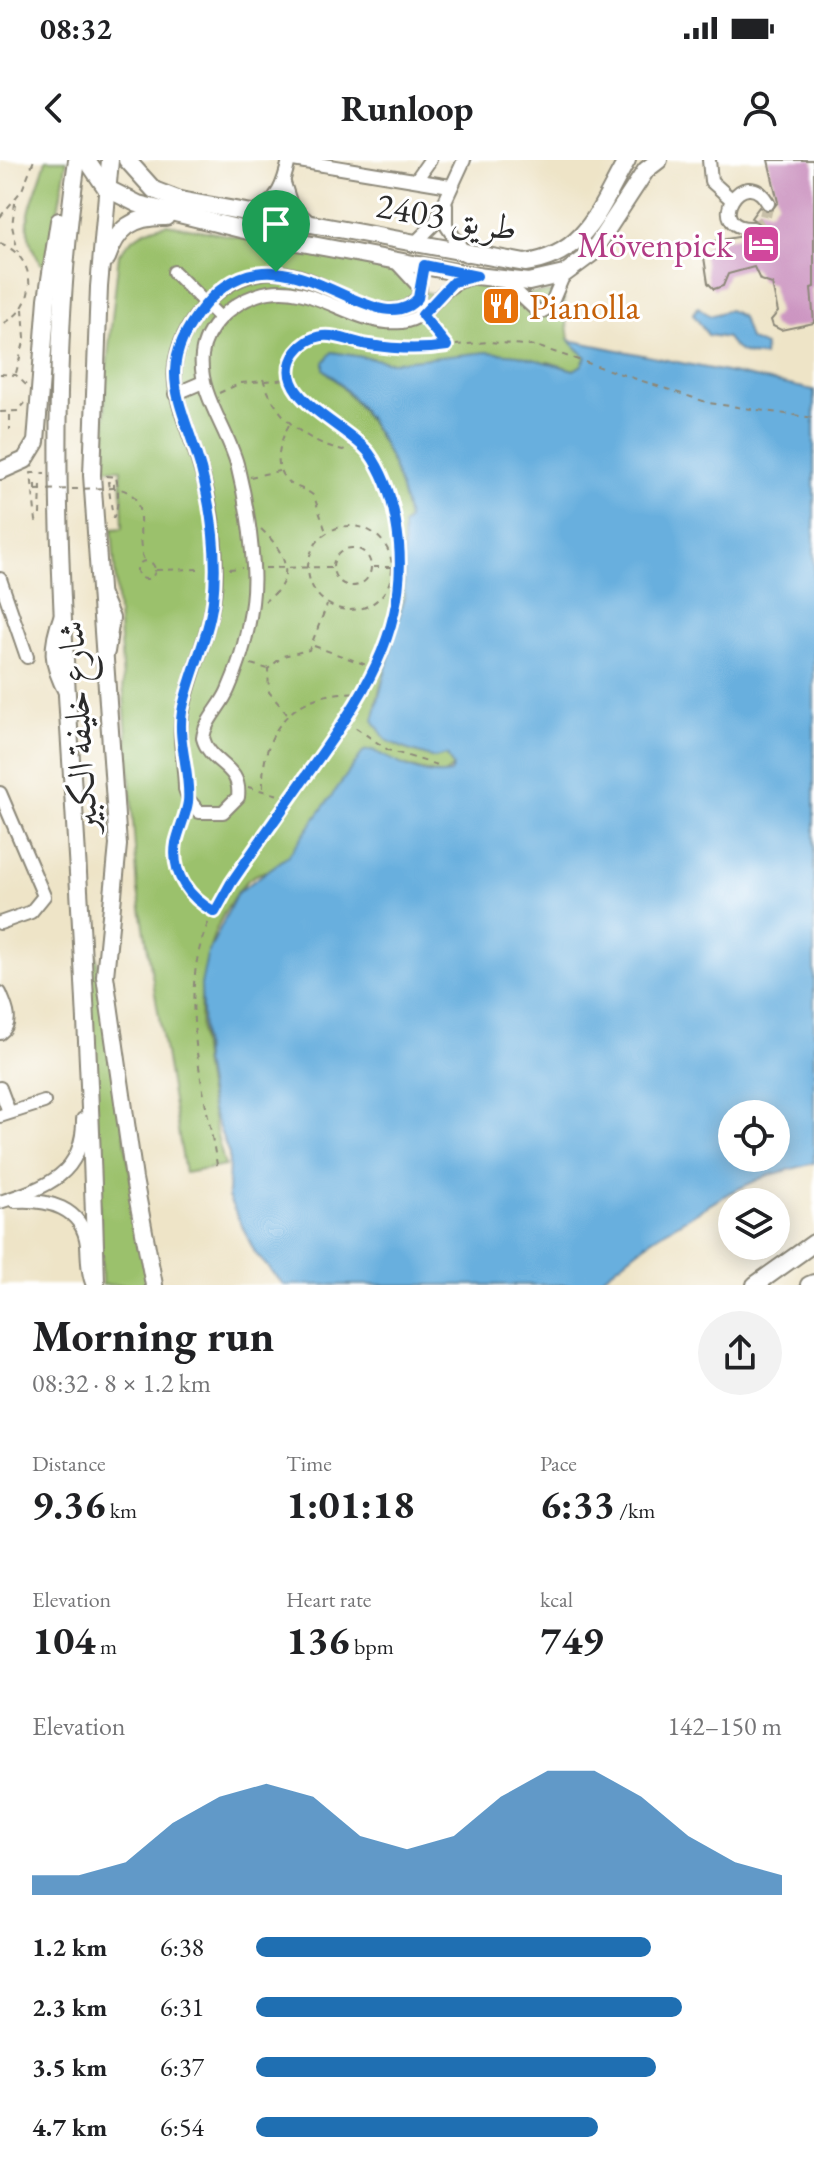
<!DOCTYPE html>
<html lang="en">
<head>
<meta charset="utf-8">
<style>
  :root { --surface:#fff; --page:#f2f2f2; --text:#202124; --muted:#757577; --accent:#1f6fb2 }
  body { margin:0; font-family:"EB Garamond",Amiri,serif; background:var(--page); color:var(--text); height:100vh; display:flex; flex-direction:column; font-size:30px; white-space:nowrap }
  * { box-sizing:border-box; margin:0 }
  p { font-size:26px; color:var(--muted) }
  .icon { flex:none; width:44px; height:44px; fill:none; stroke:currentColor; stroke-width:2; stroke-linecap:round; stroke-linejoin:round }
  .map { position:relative; height:1125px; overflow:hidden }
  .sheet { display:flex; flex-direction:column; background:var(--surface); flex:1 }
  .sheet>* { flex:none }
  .fabs { position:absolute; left:718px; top:940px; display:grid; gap:16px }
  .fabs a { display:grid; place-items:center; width:72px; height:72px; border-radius:50%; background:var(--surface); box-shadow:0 4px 20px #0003; font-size:40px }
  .pin { position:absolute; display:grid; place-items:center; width:68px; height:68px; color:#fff; margin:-82px -34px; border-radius:50% 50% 50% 0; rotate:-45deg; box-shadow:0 0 8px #0007 }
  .pin .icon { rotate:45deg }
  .round { display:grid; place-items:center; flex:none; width:84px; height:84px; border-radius:42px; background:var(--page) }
  .head { display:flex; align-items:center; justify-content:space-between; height:136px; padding:0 32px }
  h1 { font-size:44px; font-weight:700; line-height:60px }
  .metrics { display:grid; grid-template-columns:repeat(3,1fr); gap:12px; height:136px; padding:8px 32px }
  .metrics div { display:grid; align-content:center }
  .metrics b { font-size:40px; font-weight:700 }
  .metrics small { font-size:22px; font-weight:400 }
  .metrics p { font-size:22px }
  .chart { height:224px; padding:16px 32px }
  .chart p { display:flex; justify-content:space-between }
  .chart svg { width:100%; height:144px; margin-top:8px; fill:var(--accent); opacity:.7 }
  ul { padding:0 32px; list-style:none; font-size:26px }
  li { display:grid; grid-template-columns:128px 96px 1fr; align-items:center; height:60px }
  li i { height:20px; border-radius:10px; background:var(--accent) }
  .status { display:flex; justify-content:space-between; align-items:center; height:56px; padding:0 40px; background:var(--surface); direction:ltr }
  .status svg { height:22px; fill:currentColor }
  header { display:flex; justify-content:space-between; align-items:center; height:104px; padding:0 32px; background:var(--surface); font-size:36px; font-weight:700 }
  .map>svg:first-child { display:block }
  .green { fill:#9bc16c; stroke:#63764c; stroke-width:2 }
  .water { fill:#67afde; stroke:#496d84; stroke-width:2; fill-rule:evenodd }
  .building { fill:#cc95c1 }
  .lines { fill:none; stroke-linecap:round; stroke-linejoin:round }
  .minor-tunnel { stroke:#c7bfa8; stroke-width:12; stroke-dasharray:12 6; stroke-linecap:butt }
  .minor-casing { stroke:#8c8879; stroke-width:16 }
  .major-casing { stroke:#8c8879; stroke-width:20 }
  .path { stroke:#8c8879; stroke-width:2; stroke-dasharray:6 6; stroke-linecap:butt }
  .minor { stroke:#fff; stroke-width:12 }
  .major { stroke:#fff; stroke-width:16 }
  .path-bridge { stroke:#8c8879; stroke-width:2; stroke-dasharray:6 6; stroke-linecap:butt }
  .route-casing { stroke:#fff; stroke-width:16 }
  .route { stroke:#1a73e8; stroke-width:10 }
  .labels { text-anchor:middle; stroke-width:6; stroke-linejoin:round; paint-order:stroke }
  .street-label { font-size:36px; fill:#2b2b2b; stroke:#fff }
  .hotel-label { font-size:36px; fill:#b23c85; stroke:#fff; text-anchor:end }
  .food-label { font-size:36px; fill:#c56008; stroke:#fff; text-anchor:start }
</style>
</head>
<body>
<div class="status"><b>08:32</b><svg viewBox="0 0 49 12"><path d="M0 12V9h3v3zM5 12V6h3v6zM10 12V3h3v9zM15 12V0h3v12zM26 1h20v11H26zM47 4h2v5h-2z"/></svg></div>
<header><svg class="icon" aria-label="back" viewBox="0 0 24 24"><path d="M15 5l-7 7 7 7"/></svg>Runloop<svg class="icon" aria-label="person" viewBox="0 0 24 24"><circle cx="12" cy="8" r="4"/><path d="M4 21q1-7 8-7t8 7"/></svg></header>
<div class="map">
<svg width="814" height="1125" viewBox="0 0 814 1125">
  <rect width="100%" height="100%" fill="#fff"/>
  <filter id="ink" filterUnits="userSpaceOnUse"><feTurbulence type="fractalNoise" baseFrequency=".0125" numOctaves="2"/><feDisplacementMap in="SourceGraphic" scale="16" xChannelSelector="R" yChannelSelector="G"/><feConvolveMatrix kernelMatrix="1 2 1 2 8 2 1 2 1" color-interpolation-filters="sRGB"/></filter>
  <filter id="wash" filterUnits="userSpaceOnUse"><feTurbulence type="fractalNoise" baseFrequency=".006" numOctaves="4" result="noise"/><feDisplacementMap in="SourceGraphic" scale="32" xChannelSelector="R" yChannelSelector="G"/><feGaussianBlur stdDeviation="1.8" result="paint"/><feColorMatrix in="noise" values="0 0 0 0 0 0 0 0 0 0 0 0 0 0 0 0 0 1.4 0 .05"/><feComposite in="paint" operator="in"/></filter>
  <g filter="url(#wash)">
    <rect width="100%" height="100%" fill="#eee4c7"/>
    <g class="green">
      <path d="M46,0H67L47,112C12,66 33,47 46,0Z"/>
      <path d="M167,64L385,104L410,117L414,129L442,137C466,114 490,126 519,132C533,135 549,132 563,131L569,180L586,197L582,205L574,210L549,202H392L333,192L324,209C370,252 397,298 408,360L403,366L404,438L376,544L440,595H447L453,607L443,615L402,605C361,638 321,672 279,705C270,712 255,712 247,721C177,797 200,916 225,1006L185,1013L138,731L112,369L123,368L121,309H106L105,223L119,94C133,76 144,69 167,64Z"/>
      <path d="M88,773H93L148,1125H102Z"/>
    </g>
    <g class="water">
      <path d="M698,147L710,156L729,150L742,157L749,179L765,186L764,196C746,196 736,192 727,178L708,175L693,154Z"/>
      <path d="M569,180L814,230V1003L766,1016L731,1032L652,1079L593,1125H284L255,1093L228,1037L229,994L212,950L204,901L201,825L207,795L237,733L288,696L364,591L372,590C395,601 424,619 450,613L453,607L447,595L434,598L405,589L386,580L373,560L404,438L403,366L408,360C397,299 371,250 324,209V202L332,192L392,202L487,192L518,195L574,210L582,205L586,197ZM732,954H776V998H732Z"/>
    </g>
    <g id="blocks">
      <g class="building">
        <path d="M768,0H813L814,5V127L811,128L814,163L781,170L773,166L771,160L778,152L772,124L760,120L754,107L728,114L723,126L714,129L708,123L703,91L710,82L760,73L761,64L751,58L759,47L770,52L778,42Z"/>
        <path d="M494,140L510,143L508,153L492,150Z"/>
      </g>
    </g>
  </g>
  <g filter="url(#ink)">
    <use href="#blocks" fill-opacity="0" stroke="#8c8879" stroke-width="2"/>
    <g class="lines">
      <path class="minor-tunnel" d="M753,68L764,61L768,43"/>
      <defs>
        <g id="minor">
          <path d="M293,0L450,26"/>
          <path d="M709,0L711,21L731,39"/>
          <path d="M416,20L430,0"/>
          <path d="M284,23L291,45L309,62"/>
          <path d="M446,45V65L466,95"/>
          <path d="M255,52C278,42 284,23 289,0"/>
          <path d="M753,68C702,70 744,0 768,43"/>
          <path d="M413,85L435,63L464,0"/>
          <path d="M396,102L420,128L418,138L407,147C356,164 316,101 258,114C233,119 213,134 198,153C154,211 182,246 200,307C210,338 216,375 216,409C217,459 193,503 183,550C177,575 185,604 185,629L189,640L199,652H223L238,637C242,605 210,605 203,578C205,560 221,547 228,530C244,494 256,445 253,406C251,372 245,336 237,304C227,268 198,233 202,195C205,167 231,144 257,135C312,117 349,167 402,162C433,158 435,126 471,118"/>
          <path d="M174,112L220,158"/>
          <path d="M503,119L539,153L550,147L564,114"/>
          <path d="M175,234L203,222"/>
          <path d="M0,419L27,497"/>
          <path d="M101,430L113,458L108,492"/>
          <path d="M61,454C49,486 49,504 66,534"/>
          <path d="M0,633L44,736L31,752L0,763"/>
          <path d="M0,833C6,847 14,863 0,873"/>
          <path d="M0,928L9,952"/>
          <path d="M0,956L44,942"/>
          <path d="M15,1041C47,1039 83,1047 87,1085C88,1099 87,1110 92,1123"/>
          <path d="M0,1042C47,1027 84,1014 83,959"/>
        </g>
        <g id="major">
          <path d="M77,0C46,215 60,431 74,647C84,806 92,965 96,1125"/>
          <path d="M87,0L106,28L138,44L286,80L477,116L529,122L564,114L591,94L646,10L659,0"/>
          <path d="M110,0L99,127L92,315L118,685L105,816L134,1019L154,1125"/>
          <path d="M127,0L154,30L180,40L525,103C586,95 599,49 627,0"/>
          <path d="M107,98C117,68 133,56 166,57"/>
          <path d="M0,311L25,300L36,282L47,139L59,61"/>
          <path d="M755,1125L814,1083"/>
          <path d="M809,1125L814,1123"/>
        </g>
      </defs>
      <use href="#minor" class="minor-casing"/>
      <use href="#major" class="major-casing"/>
      <g class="path">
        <path d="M15,43L12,66L18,92"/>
        <path d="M0,57L22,30L34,0"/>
        <path d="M0,83C39,98 39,149 0,165"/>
        <path d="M428,162L446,185"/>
        <path d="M16,213L25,178L23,149"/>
        <path d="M0,214L16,215L26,225"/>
        <path d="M263,219C276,257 303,281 343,290L357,282"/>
        <path d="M219,233L241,223L289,219"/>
        <path d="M0,252L18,251L25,243"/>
        <path d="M10,255V270"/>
        <path d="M289,265C279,282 271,311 291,324C299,328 307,330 314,336L326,372"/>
        <path d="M106,316L116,317C119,328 119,350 113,358L108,322H114V328C154,332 133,373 144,401"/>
        <path d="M250,317L279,311"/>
        <path d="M36,330V324H41L40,355L36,361L31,313H45"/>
        <circle cx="350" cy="408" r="42"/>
        <path d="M261,369C285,391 299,419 265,441"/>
        <circle cx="352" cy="407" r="19"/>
        <circle cx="146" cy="410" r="9"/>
        <path d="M373,407H398"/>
        <path d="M265,408L333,407"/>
        <path d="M229,409L242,408"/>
        <path d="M156,410L202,409"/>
        <path d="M314,486L375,508"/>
        <path d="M251,504L268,509"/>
        <path d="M287,554L269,532L268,509L283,496L309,490L327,445"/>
        <path d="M346,561L388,590L437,605"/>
        <path d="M248,627L291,638"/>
        <path d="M263,628C261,564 300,528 364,533"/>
        <path d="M185,653C172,694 173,729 215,752"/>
        <path d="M217,1005C205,931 178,844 205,771C215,743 235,718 252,694C303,621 386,528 398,438C405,381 395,310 348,271C329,256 297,246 291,220C285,197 303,182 322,176L413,189L489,182L536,186L709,243L814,258"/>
      </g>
      <use href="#minor" class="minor"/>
      <use href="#major" class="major"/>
      <path class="path-bridge" d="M36,330L114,328"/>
    </g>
  </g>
  <g class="lines" filter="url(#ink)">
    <defs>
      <path id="route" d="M424,105L477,116L453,122L422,155L447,186C422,190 395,189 369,185C354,183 337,174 322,176C312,177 302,184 296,192C266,235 348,265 369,293C388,319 396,354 399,384C407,473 360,540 311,609C284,647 257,685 231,723L215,752C189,738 171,714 176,683C179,669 186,656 188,642C191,615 177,581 182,552C189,514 208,480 213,441C218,397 212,352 201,309C182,242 152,209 204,146C282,51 374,190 418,138Z"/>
    </defs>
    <use href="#route" class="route-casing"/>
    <use href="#route" class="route"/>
  </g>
  <defs>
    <symbol id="hotel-square" viewBox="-11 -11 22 22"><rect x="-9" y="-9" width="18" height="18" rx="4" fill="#d1479c" stroke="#fff"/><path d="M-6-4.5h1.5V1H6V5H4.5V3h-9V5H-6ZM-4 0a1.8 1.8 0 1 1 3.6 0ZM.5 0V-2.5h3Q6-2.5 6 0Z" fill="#fff"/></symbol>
    <symbol id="restaurant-square" viewBox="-11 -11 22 22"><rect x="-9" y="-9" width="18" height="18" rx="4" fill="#e8710a" stroke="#fff"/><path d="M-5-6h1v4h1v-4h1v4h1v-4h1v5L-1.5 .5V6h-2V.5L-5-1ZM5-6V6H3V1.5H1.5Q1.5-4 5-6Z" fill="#fff"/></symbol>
  </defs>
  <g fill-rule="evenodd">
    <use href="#hotel-square" x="739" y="62" width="44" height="44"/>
    <use href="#restaurant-square" x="479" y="124" width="44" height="44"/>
  </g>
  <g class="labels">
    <g class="street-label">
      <text transform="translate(447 56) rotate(10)" y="13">طريق 2403</text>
      <text transform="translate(77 567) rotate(-94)" y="13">شارع خليفة الكبير</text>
    </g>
    <g class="hotel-label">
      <text x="733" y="97">Mövenpick</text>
    </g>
    <g class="food-label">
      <text x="529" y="159">Pianolla</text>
    </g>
  </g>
</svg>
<div class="fabs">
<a><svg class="icon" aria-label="locate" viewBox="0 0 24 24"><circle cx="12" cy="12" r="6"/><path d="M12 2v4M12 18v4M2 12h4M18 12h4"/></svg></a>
<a><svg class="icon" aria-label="layers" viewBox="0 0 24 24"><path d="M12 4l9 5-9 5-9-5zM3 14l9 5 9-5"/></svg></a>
</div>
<div class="pin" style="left:276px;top:112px;background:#1e9e55"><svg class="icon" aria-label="arrive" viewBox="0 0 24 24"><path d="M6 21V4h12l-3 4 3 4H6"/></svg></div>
</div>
<section class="sheet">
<div class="head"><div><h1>Morning run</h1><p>08:32 · 8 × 1.2 km</p></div><a class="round"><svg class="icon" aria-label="share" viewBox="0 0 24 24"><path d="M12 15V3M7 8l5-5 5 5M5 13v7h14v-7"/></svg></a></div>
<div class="metrics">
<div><p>Distance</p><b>9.36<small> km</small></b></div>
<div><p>Time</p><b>1:01:18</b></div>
<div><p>Pace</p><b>6:33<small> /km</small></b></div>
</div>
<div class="metrics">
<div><p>Elevation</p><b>104<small> m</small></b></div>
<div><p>Heart rate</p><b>136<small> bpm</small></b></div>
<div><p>kcal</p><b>749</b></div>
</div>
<div class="chart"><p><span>Elevation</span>142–150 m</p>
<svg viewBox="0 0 160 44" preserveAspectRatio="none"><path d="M0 44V38L10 38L20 34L30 22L40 14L50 10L60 14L70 26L80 30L90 26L100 14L110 6L120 6L130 14L140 26L150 34L160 38V44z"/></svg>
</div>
<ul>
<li><b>1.2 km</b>6:38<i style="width:75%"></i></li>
<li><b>2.3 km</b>6:31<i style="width:81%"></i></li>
<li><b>3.5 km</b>6:37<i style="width:76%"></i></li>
<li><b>4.7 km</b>6:54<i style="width:65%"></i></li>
</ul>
</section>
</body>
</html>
